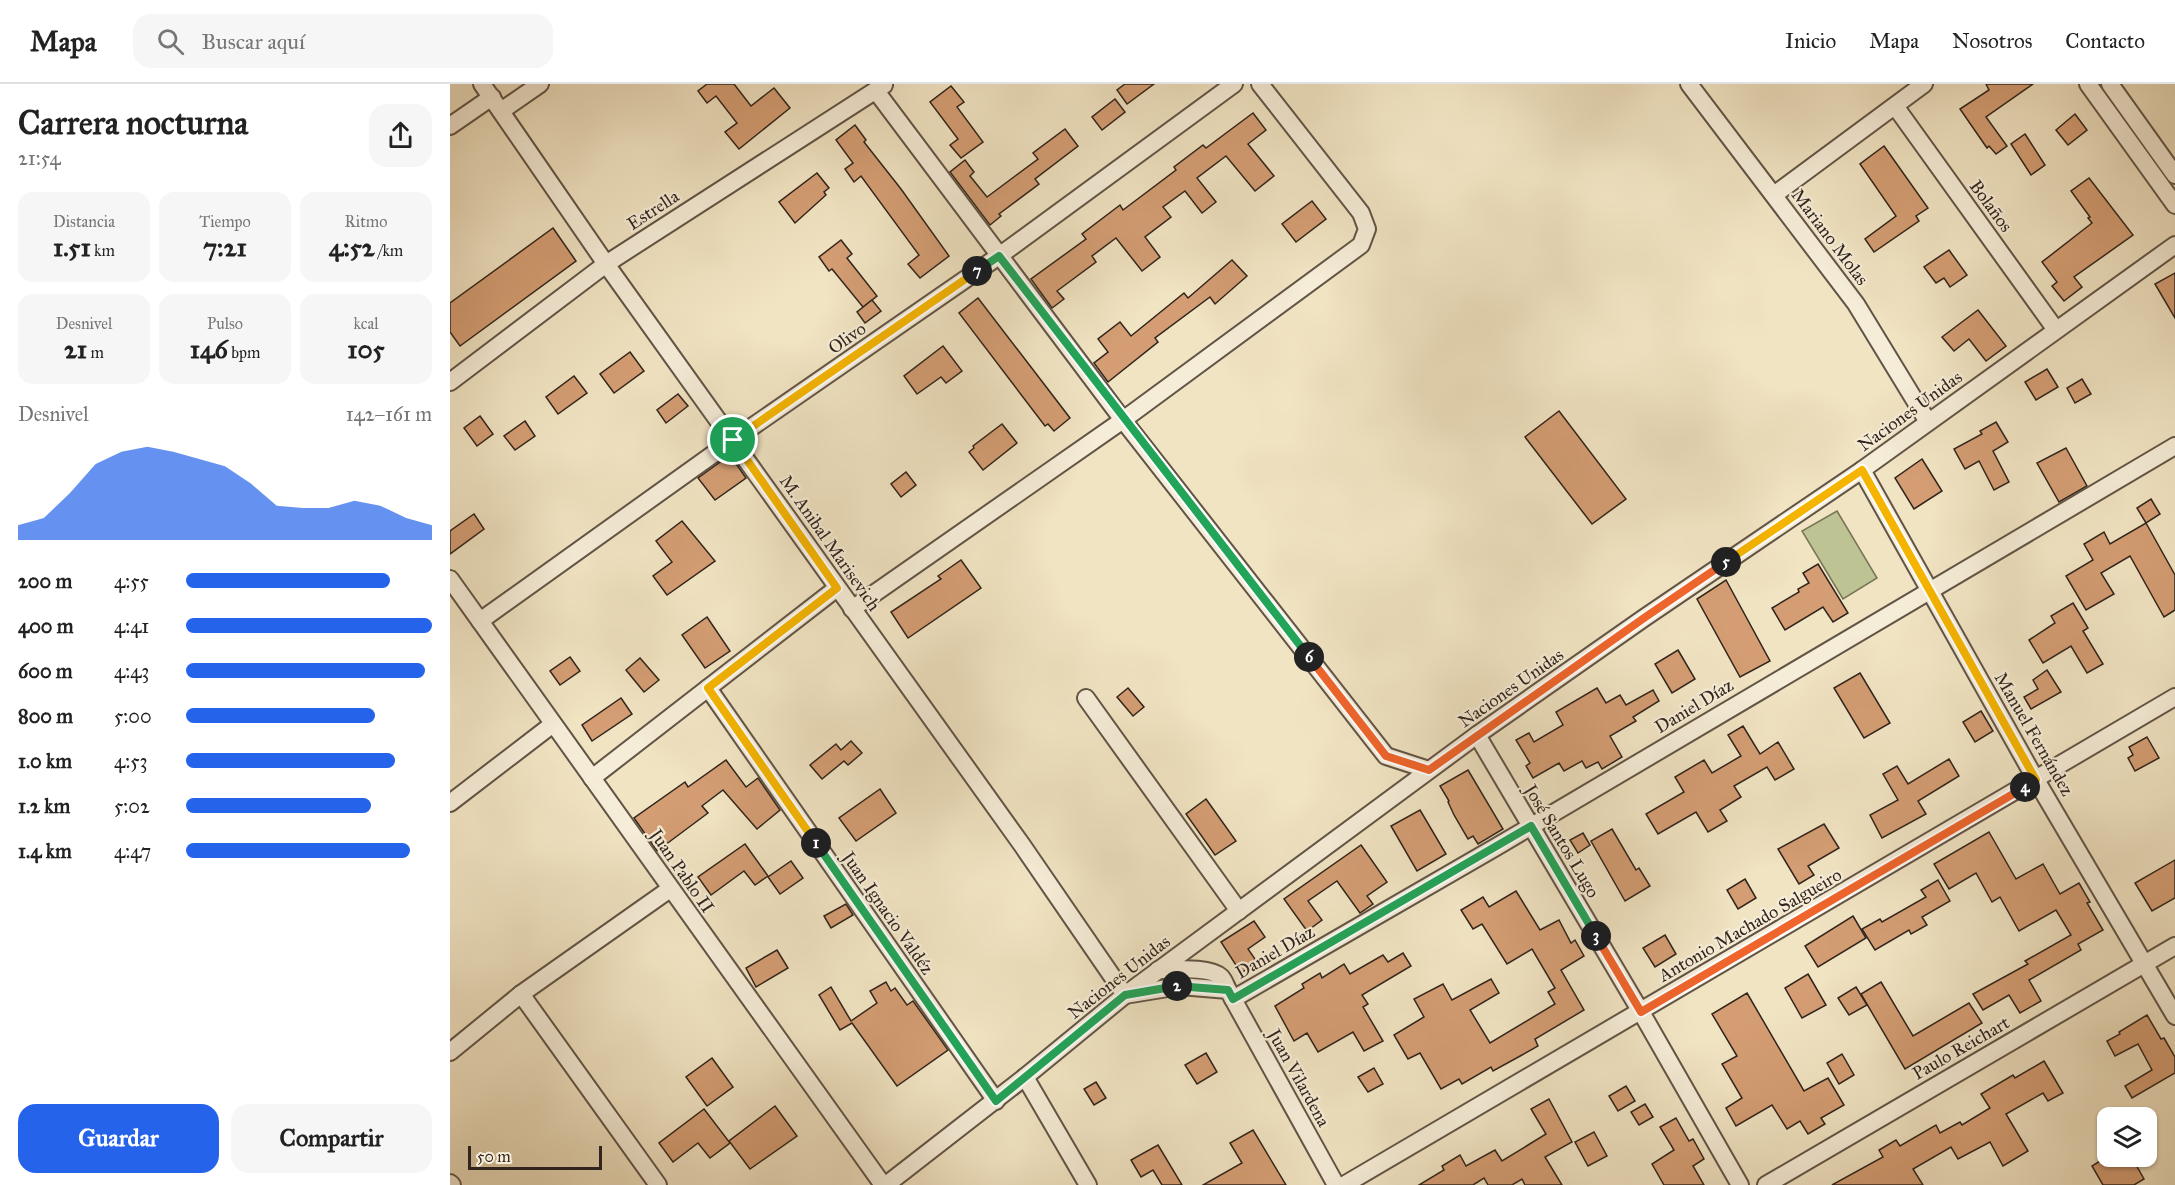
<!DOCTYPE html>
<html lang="es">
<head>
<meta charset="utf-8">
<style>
  :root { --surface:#fff; --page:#f6f6f6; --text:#222; --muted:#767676; --line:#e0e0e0; --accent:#2563eb }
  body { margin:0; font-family:"IM FELL Great Primer",serif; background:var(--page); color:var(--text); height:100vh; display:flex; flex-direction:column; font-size:22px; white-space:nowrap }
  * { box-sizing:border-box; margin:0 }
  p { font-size:20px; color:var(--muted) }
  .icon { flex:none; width:33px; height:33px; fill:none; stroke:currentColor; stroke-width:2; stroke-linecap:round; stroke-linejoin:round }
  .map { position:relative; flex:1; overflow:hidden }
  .sheet { display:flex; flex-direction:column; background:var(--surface); width:450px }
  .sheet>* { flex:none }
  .buttons { position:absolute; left:1647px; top:1023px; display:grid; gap:12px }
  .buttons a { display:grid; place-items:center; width:60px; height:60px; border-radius:12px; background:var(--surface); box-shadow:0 2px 4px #0004; font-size:30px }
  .scale { position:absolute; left:18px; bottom:15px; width:134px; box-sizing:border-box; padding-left:6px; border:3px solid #31241c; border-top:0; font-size:16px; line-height:21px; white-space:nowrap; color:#31241c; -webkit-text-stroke:4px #f6edd8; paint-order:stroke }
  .pin { position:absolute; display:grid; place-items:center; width:51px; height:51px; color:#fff; margin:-26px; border:3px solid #fff; border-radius:50%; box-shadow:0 2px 6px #0007 }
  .km { position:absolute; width:30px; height:30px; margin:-15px; border-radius:50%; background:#222; color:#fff; font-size:16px; line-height:30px; text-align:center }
  .round { display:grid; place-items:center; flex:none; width:63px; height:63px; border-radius:18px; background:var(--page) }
  .overview { display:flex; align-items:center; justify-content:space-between; height:102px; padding:0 18px }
  h1 { font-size:33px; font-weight:800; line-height:45px }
  .stats { display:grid; grid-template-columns:repeat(3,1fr); gap:9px; height:102px; padding:6px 18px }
  .stats div { display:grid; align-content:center; border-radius:15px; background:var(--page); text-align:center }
  .stats b { font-size:26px; font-weight:800 }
  .stats small { font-size:16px; font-weight:400 }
  .stats p { font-size:16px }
  .chart { height:168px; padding:12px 18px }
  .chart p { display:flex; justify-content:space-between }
  .chart svg { width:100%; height:108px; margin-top:6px; fill:var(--accent); opacity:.7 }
  .cta { display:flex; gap:12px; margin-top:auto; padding:12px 18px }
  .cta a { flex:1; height:69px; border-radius:18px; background:var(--accent); color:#fff; font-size:24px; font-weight:800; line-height:69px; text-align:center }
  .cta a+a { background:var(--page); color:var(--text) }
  ul { padding:0 18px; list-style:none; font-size:20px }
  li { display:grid; grid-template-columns:96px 72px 1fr; align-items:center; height:45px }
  li i { height:15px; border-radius:8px; background:var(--accent) }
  header { display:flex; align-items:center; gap:36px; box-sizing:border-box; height:84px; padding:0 30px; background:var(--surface); border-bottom:2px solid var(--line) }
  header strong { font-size:28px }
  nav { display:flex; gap:33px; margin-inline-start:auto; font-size:21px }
  .search { width:420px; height:54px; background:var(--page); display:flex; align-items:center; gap:15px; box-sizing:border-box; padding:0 21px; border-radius:18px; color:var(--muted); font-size:22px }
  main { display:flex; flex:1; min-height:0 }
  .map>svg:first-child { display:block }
  .pitch { fill:#bdc392; stroke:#777457; stroke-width:1.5 }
  .building { fill:#d49d73; stroke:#31241c; stroke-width:1.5 }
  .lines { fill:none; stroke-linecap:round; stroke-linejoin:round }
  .street-casing { stroke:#615446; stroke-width:20 }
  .street { stroke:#f6edd8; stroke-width:16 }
  .split-1-casing { stroke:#fff; stroke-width:12 }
  .split-2-casing { stroke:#fff; stroke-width:12 }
  .split-3-casing { stroke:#fff; stroke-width:12 }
  .split-4-casing { stroke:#fff; stroke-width:12 }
  .split-5-casing { stroke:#fff; stroke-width:12 }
  .split-6-casing { stroke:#fff; stroke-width:12 }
  .split-7-casing { stroke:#fff; stroke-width:12 }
  .split-8-casing { stroke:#fff; stroke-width:12 }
  .split-1 { stroke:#f5b400; stroke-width:8 }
  .split-2 { stroke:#22a559; stroke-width:8 }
  .split-3 { stroke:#22a559; stroke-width:8 }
  .split-4 { stroke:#f0652b; stroke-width:8 }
  .split-5 { stroke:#f5b400; stroke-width:8 }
  .split-6 { stroke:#f0652b; stroke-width:8 }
  .split-7 { stroke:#22a559; stroke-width:8 }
  .split-8 { stroke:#f5b400; stroke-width:8 }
  .labels { text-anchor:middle; stroke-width:4.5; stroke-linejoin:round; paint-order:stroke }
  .street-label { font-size:18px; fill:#31241c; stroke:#f6edd8 }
</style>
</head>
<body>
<header>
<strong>Mapa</strong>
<div class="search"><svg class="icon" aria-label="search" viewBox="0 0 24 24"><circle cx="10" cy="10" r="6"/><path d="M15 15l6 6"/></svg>Buscar aquí</div>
<nav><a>Inicio</a><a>Mapa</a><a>Nosotros</a><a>Contacto</a></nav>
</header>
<main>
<section class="sheet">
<div class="overview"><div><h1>Carrera nocturna</h1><p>21:54</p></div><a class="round"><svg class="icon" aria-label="share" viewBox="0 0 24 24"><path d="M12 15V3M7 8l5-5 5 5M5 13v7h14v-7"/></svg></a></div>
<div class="stats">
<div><p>Distancia</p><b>1.51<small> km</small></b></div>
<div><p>Tiempo</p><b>7:21</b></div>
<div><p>Ritmo</p><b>4:52<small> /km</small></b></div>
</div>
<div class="stats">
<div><p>Desnivel</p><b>21<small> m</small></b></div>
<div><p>Pulso</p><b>146<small> bpm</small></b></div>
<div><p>kcal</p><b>105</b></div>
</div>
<div class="chart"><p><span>Desnivel</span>142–161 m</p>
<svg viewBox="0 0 160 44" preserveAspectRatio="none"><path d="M0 44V38L10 35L20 25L30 13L40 8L50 6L60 8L70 11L80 14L90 21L100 30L110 31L120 31L130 28L140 30L150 35L160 38V44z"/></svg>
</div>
<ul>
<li><b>200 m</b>4:55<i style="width:83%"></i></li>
<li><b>400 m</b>4:41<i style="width:100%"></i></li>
<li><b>600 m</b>4:43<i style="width:97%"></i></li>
<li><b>800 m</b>5:00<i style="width:77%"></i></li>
<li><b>1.0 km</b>4:53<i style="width:85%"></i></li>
<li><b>1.2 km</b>5:02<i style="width:75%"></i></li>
<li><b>1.4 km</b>4:47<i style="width:91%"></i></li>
</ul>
<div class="cta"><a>Guardar</a><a>Compartir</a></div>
</section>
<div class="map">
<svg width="1725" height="1101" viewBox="0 0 1725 1101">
  <rect width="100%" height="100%" fill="#f1e4c3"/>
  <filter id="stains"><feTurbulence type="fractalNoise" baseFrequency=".00333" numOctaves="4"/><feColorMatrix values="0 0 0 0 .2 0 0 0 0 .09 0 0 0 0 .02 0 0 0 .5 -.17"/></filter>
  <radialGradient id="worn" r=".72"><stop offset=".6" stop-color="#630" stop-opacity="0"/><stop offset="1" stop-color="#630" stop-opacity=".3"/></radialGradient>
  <path class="pitch" d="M1387,427L1427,494L1393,515L1352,447Z"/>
  <g class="building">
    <path d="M257,0H284L301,22L324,4L340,24L289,65L275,48L287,39L266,12L257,19L248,7Z"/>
    <path d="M675,0H704L677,20L667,6Z"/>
    <path d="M1536,0H1583L1536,33L1557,62L1546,70L1539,62L1537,64L1510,25L1539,6Z"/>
    <path d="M501,2L514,18L507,23L533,58L511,74L500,61L508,55L480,18Z"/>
    <path d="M665,15L675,28L652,46L642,33Z"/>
    <path d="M803,29L816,46L798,60L824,92L805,107L776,72L747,94L766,118L752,129L735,107L713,123L721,133L695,153L710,173L692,187L666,154L642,172L646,178L607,207L614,215L602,224L581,195L636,155L632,150L670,121L673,126L726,86L724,83L753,61L756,64Z"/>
    <path d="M1625,30L1637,46L1618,61L1606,46Z"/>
    <path d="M405,41L416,56L414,58L451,105L499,172L470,194L458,180L469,171L411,92L404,98L395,85L403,79L386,56Z"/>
    <path d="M615,45L628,62L585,95L589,100L549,130L551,132L540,141L500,88L515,76L524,88L520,92L537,113L588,75L583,69Z"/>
    <path d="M1575,50L1595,81L1581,91L1561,60Z"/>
    <path d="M1434,62L1478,124L1466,132L1469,137L1424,168L1415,155L1446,132L1410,80Z"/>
    <path d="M367,89L379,104L374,108L376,111L345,139L329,118Z"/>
    <path d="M1639,94L1683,151L1624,193L1632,203L1614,217L1602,202L1607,198L1592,178L1642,139L1638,134L1640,133L1621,107Z"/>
    <path d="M862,117L876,135L846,158L832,140Z"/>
    <path d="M103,144L126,177L10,262L0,248V219Z"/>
    <path d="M391,156L402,170L397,174L427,212L413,223L382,185L379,187L369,173Z"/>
    <path d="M1499,166L1517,191L1500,203L1494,194L1486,199L1474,183Z"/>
    <path d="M782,176L797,192L765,220L760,213L705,254L708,258L658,298L644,279L658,268L648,255L670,238L681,252L734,209L738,214Z"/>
    <path d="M1725,189V234L1705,200Z"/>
    <path d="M528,214L620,334L604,347L598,340L595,342L509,229Z"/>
    <path d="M422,216L431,227L415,239L407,228Z"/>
    <path d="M1528,226L1556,262L1536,277L1519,255L1504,267L1492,253Z"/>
    <path d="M493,262L512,287L496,299L491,293L467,310L454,292Z"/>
    <path d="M180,268L194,287L164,309L150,290Z"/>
    <path d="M1597,285L1608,303L1586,316L1575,298Z"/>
    <path d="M124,292L137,309L108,330L96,313Z"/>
    <path d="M1632,295L1641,310L1625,319L1617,304Z"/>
    <path d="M228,310L238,322L216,339L207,326Z"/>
    <path d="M1109,327L1176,415L1142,440L1075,353Z"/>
    <path d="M30,332L43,350L27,362L14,344Z"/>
    <path d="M75,337L85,352L65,366L54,352Z"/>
    <path d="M1546,338L1558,358L1543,367L1559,398L1544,406L1529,377L1515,385L1504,365L1532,350L1530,347Z"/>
    <path d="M552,340L567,359L533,386L519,368L524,364L523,362Z"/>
    <path d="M1616,364L1637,402L1609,418L1587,379Z"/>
    <path d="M280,371L296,394L265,416L248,394Z"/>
    <path d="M1472,375L1492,407L1464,425L1445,394Z"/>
    <path d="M456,388L466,401L451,413L441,400Z"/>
    <path d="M1701,415L1710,430L1696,439L1687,424Z"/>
    <path d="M24,430L34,445L0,470V447Z"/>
    <path d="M232,437L265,477L217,511L203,492L222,478L206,457Z"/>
    <path d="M1696,439L1725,491V526L1714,533L1680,472L1651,489L1664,510L1636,526L1616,492L1643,476L1634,460L1654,448L1660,460Z"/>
    <path d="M511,476L531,504L458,554L441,528L491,495L488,492Z"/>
    <path d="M1368,480L1398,529L1383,538L1373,523L1335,546L1322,524L1349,508L1348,505L1359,499L1353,489Z"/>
    <path d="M1276,496L1320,577L1290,593L1247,515Z"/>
    <path d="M1623,519L1638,544L1633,547L1653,580L1637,589L1621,562L1593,579L1579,556L1605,539L1601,532Z"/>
    <path d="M257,533L280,567L255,584L232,551Z"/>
    <path d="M1228,566L1245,595L1222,609L1205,580Z"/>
    <path d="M120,573L130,587L110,601L100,587Z"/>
    <path d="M190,574L209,596L194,608L176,586Z"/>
    <path d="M1597,586L1611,608L1581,625L1574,613L1588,605L1583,596Z"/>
    <path d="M1410,589L1440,639L1414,654L1384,604Z"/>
    <path d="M678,604L694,623L683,632L667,613Z"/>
    <path d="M1147,604L1156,619L1170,611L1176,621L1203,606L1209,617L1183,633L1186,637L1160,652L1172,673L1152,685L1148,678L1136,684L1132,677L1114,687L1109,679L1083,694L1076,682L1080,679L1066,656L1079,649L1084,658L1113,641L1106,628Z"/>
    <path d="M171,614L182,630L142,657L132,641Z"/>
    <path d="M1531,627L1543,647L1525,658L1513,638Z"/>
    <path d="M1293,642L1310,670L1328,658L1344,685L1325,696L1317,683L1284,702L1291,713L1270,726L1277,737L1258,748L1246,728L1208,750L1196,730L1234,708L1225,693L1254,676L1262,689L1291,672L1278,651Z"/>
    <path d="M1697,653L1709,674L1685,687L1678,674L1683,671L1679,663Z"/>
    <path d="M401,657L412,669L398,681L394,677L372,695L360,681L386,660L391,666Z"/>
    <path d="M1499,675L1509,692L1468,717L1476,730L1432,754L1420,731L1448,716L1433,690L1447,682L1458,700Z"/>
    <path d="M276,676L296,703L308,694L330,726L307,745L273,706L252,722L258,729L207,767L184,734L235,698L238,703Z"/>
    <path d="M1018,686L1053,745L1028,760L1023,752L1018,755L1004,731L998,718L999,717L990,702Z"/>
    <path d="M430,705L446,729L406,757L389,734Z"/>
    <path d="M756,715L786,757L765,771L736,730Z"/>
    <path d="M970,726L996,770L967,787L941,742Z"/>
    <path d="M1374,740L1389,764L1358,782L1364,791L1349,800L1328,765Z"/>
    <path d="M1162,745L1186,786L1189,784L1200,802L1175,817L1141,757Z"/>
    <path d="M1539,748L1566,795L1593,780L1610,810L1629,799L1640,818L1637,819L1653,846L1628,860L1631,866L1579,896L1591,917L1570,929L1559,911L1533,926L1523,910L1578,880L1575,877L1621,851L1606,826L1569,847L1550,813L1542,818L1526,789L1499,805L1484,780Z"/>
    <path d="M1133,749L1140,761L1128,769L1120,756Z"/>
    <path d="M295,760L318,792L305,801L294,787L261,811L248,793Z"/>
    <path d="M911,761L937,798L917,812L923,820L910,829L887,797L858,817L872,836L857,847L834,815Z"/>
    <path d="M1725,776V814L1702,827L1685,799Z"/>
    <path d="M341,777L353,794L330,810L318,793Z"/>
    <path d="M1295,795L1306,814L1288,825L1277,806Z"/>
    <path d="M1488,796L1500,817L1472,833L1477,841L1461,850L1459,846L1425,866L1412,845L1430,835L1432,838L1476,813L1471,806Z"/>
    <path d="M1066,807L1090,846L1109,836L1121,859L1125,856L1134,872L1111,886L1134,926L1085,955L1088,962L1072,971L1043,987L1041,983L1012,1000L1009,995L991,1005L970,969L958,975L944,951L974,933L964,915L993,900L1002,916L1041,895L1049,909L1020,926L1040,959L1105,920L1098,908L1105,904L1082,865L1057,880L1032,840L1023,845L1011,826L1033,813L1039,823Z"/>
    <path d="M396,820L403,831L381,844L374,832Z"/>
    <path d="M1403,832L1416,854L1368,883L1355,862Z"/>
    <path d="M804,837L815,853L798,865L807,878L791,889L771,858Z"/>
    <path d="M1215,851L1226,870L1205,883L1193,864Z"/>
    <path d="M327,866L338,884L306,903L296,884Z"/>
    <path d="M953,869L961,882L912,911L918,920L913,923L933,957L914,967L903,948L868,968L857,949L844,957L825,922L854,904L852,900L870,889L872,894L894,880L900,890L933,871L938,878Z"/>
    <path d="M1358,890L1376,921L1352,934L1335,904Z"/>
    <path d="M436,898L441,907L445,904L457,921L463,917L498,966L447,1002L402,939L390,946L369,911L381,903L401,937L427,919L420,907Z"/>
    <path d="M1431,898L1463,952L1519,919L1532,939L1455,985L1411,910Z"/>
    <path d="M1406,903L1417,921L1399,931L1388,914Z"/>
    <path d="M1297,909L1354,1007L1378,994L1394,1021L1371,1034L1375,1040L1358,1050L1350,1037L1337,1045L1322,1021L1286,1042L1276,1024L1292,1014L1272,980L1287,972L1262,930Z"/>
    <path d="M1697,931L1711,955L1714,954L1725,973V989L1682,1014L1675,1002L1702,986L1688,960L1665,972L1657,957L1670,950L1669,948Z"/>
    <path d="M756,969L767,988L747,1000L735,981Z"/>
    <path d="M1392,970L1404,991L1389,1000L1377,979Z"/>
    <path d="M262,974L283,1003L257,1022L236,993Z"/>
    <path d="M1594,977L1613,1009L1598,1017L1593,1009L1556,1030L1578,1067L1553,1082L1540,1058L1508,1075L1501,1063L1463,1085L1473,1101H1382L1433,1073L1429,1066L1446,1056L1450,1062L1486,1041L1490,1049L1510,1038L1512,1041L1540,1024L1531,1010L1563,991L1565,994Z"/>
    <path d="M924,984L933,1000L918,1008L908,993Z"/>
    <path d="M646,998L656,1014L644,1021L634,1005Z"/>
    <path d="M1176,1002L1185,1017L1168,1027L1159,1012Z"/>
    <path d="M1099,1015L1122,1058L1095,1073L1112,1101H1075L1072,1095L1062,1101H1038L1034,1094L1023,1101H969L994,1086L992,1082L1010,1071L1016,1082L1045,1066L1052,1077L1096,1050L1081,1025Z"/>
    <path d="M1195,1020L1203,1033L1189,1041L1181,1028Z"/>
    <path d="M325,1022L347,1052L300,1085L279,1057Z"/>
    <path d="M254,1025L280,1059L260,1074L248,1059L223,1078L209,1059Z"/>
    <path d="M1226,1034L1239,1057L1243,1055L1254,1075L1243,1082L1254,1101H1214L1202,1080L1224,1066L1210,1043Z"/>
    <path d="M803,1046L836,1101H753L792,1079L780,1059Z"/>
    <path d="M1144,1048L1157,1072L1138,1082L1125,1058Z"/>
    <path d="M708,1061L732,1101H712L703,1086L691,1093L681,1076Z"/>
    <path d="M1658,1072H1681L1694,1095L1684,1101H1653L1642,1082Z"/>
  </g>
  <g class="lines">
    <defs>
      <g id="street">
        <path d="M32,0L156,180L572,761L675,911L730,902L778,906L886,1101"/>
        <path d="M1239,0L1406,220L1478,338"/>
        <path d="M1638,0L1725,121"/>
        <path d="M1660,0L1725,91"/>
        <path d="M426,7L673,336L936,672L979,686"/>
        <path d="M1445,22L1606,246"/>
        <path d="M51,27L90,0"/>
        <path d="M0,42L42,13"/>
        <path d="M1324,111L1474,0"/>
        <path d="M0,298L156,180L434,1"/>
        <path d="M1412,386L1586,696L1725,932"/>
        <path d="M0,495L433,1101"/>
        <path d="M402,525L673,336L911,161L917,145L911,129L810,0"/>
        <path d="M30,537L283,356L549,172L784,0"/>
        <path d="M258,604L546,1017"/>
        <path d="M636,614L789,827"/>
        <path d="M1027,651L1191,928L1290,1101"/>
        <path d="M142,694L387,504"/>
        <path d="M0,719L103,640"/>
        <path d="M708,886C724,886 759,882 771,893C774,896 776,902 778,906"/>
        <path d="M71,910L208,1101"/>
        <path d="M783,915L1046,763L1725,362"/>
        <path d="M0,968L71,910L220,805"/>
        <path d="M575,993L638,1101"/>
        <path d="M0,1099L2,1101"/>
        <path d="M436,1101L575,993L675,911L1027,651L1194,534L1412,386L1725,161"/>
        <path d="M894,1101L1725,613"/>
        <path d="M1316,1101L1725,862"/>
      </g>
    </defs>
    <use href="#street" class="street-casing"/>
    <use href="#street" class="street"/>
  </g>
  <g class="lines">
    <defs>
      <path id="split-1" d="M283,356L387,504L258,604L366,759"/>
      <path id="split-2" d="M366,759L546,1017L675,911L727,902"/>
      <path id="split-3" d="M727,902L778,906L783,915L1081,742L1146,852"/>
      <path id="split-4" d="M1146,852L1191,928L1575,703"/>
      <path id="split-5" d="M1276,478L1412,386L1586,696L1575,703"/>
      <path id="split-6" d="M859,573L936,672L979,686L1194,534L1276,478"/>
      <path id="split-7" d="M527,187L549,172L859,573"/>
      <path id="split-8" d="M283,356L527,187"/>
    </defs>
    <use href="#split-1" class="split-1-casing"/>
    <use href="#split-2" class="split-2-casing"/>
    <use href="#split-3" class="split-3-casing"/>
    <use href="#split-4" class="split-4-casing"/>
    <use href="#split-5" class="split-5-casing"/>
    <use href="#split-6" class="split-6-casing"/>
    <use href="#split-7" class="split-7-casing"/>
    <use href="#split-8" class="split-8-casing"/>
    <use href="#split-1" class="split-1"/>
    <use href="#split-2" class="split-2"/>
    <use href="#split-3" class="split-3"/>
    <use href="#split-4" class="split-4"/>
    <use href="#split-5" class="split-5"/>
    <use href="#split-6" class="split-6"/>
    <use href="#split-7" class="split-7"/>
    <use href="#split-8" class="split-8"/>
  </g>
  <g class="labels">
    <g class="street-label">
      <text transform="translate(1541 122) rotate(54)" y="6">Bolaños</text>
      <text transform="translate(203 126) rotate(-33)" y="6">Estrella</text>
      <text transform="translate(1380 153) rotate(53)" y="6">Mariano Molas</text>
      <text transform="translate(397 254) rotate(-35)" y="6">Olivo</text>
      <text transform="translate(1460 327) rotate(-36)" y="6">Naciones Unidas</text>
      <text transform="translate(380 459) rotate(55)" y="6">M. Anibal Marisevich</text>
      <text transform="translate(1061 604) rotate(-35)" y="6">Naciones Unidas</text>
      <text transform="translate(1244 622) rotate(-31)" y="6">Daniel Díaz</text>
      <text transform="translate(1584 650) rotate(60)" y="6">Manuel Fernández</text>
      <text transform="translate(1112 757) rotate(59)" y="6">José Santos Lugo</text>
      <text transform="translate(232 787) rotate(55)" y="6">Juan Pablo II</text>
      <text transform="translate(438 829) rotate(55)" y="6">Juan Ignacio Valdéz</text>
      <text transform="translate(1300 841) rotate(-30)" y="6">Antonio Machado Salgueiro</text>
      <text transform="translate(825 868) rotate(-30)" y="6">Daniel Díaz</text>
      <text transform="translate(669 893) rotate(-38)" y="6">Naciones Unidas</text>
      <text transform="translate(1511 964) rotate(-30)" y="6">Paulo Reichart</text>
      <text transform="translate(849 994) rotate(61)" y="6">Juan Vilardena</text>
    </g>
  </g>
  <rect width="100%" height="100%" filter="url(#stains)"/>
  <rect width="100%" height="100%" fill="url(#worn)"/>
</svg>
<div class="buttons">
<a><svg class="icon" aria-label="layers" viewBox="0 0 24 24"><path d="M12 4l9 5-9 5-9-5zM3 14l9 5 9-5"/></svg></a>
</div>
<div class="scale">50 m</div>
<div class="pin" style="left:283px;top:356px;background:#1e9e55"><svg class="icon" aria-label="arrive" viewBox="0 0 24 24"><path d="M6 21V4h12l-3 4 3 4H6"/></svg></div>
<b class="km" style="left:366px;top:759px">1</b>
<b class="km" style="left:727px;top:902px">2</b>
<b class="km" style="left:1146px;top:852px">3</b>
<b class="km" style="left:1575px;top:703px">4</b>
<b class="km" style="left:1276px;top:478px">5</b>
<b class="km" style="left:859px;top:573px">6</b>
<b class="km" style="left:527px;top:187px">7</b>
</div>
</main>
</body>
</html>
